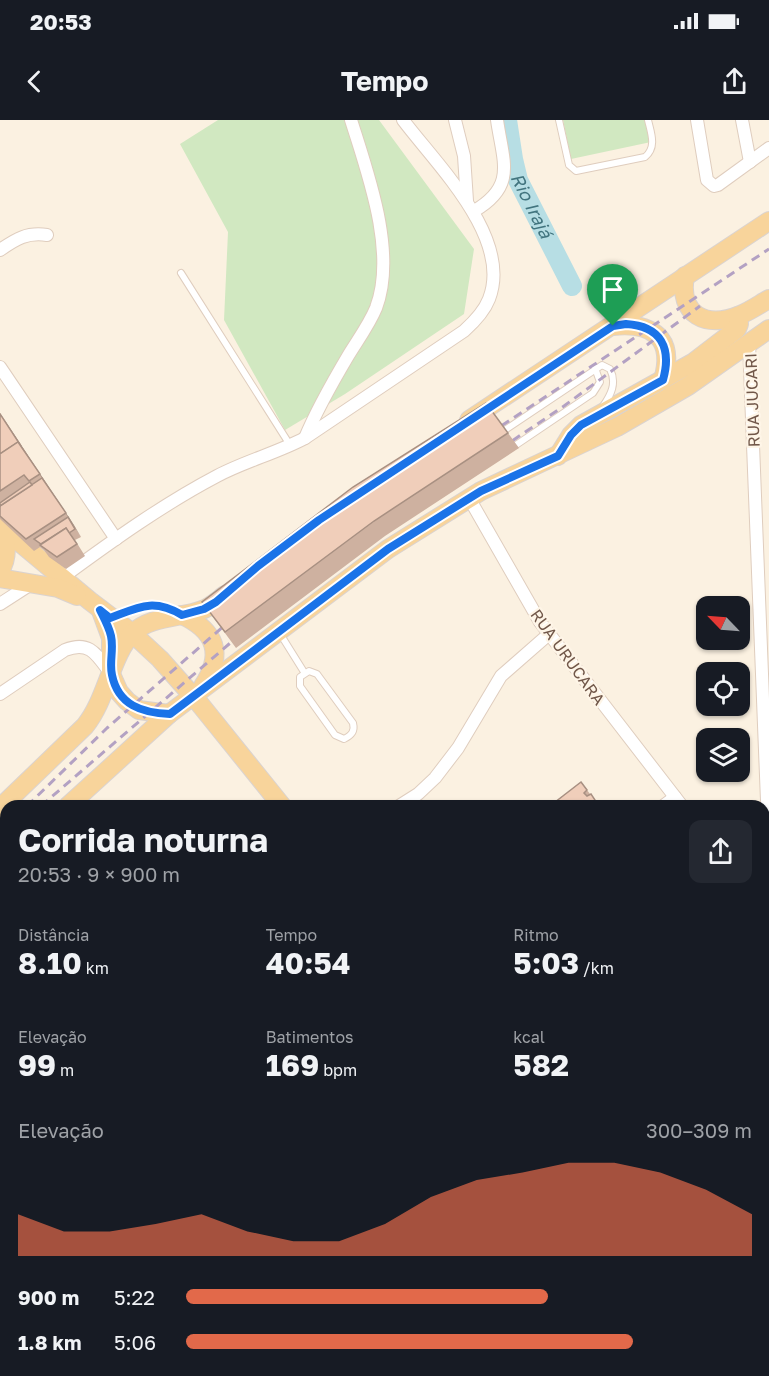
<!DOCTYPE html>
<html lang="pt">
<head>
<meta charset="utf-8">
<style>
  :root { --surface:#171b24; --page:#242831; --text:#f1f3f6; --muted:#9ea1a6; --accent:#e2694a }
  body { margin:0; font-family:"Golos Text",sans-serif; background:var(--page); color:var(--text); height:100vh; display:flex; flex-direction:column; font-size:22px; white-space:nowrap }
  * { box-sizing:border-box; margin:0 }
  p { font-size:20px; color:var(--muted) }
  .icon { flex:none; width:33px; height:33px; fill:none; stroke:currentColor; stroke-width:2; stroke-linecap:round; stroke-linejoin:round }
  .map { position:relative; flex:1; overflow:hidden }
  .details { position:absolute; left:0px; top:680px; width:770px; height:578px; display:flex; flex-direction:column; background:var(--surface); border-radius:18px 18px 0 0; box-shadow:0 2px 4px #0004 }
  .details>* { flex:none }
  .needle { width:39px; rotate:295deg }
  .tools { position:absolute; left:696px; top:476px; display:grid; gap:12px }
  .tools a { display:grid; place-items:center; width:54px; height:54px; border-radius:12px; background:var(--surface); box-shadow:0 2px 4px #0004; font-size:30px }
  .pin { position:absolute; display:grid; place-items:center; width:51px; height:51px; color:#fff; margin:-62px -26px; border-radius:50% 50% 50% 0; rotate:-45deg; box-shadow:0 0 6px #0007 }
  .pin .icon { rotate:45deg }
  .round { display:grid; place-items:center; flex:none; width:63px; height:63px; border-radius:12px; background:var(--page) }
  .headline { display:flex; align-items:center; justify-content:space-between; height:102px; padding:0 18px }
  h1 { font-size:33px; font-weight:700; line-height:45px }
  .figures { display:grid; grid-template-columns:repeat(3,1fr); gap:9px; height:102px; padding:6px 18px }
  .figures div { display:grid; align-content:center }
  .figures b { font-size:30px; font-weight:700 }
  .figures small { font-size:16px; font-weight:400 }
  .figures p { font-size:16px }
  .chart { height:168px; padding:12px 18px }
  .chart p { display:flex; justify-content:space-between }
  .chart svg { width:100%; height:108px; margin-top:6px; fill:var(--accent); opacity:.7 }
  ul { padding:0 18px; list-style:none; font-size:20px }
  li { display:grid; grid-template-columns:96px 72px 1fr; align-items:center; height:45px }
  li i { height:15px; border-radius:8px; background:var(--accent) }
  .status { display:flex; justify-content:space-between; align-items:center; height:42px; padding:0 30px; background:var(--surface); direction:ltr }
  .status svg { height:16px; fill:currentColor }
  header { display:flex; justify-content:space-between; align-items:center; height:78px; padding:0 18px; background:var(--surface); font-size:27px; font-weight:700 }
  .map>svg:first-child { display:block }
  .green { fill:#d1e8c1 }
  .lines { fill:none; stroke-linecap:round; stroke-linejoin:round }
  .river { stroke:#b7dee4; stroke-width:20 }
  .lane-casing { stroke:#dfcdbe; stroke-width:8 }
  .street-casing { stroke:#dfcdbe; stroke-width:14 }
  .primary-casing { stroke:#dad3d0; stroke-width:20 }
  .lane { stroke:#fff; stroke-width:6 }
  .street { stroke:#fff; stroke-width:12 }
  .primary { stroke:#f8d49b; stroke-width:18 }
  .rail { stroke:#b3a1c3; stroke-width:3; stroke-dasharray:9 6; stroke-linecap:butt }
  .wall { fill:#ceb1a0 }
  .shaded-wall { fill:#a89082 }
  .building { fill:#f0ceba; stroke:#a89082; stroke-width:1.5 }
  .route-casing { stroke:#fff; stroke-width:12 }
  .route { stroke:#1a73e8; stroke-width:8 }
  .labels { text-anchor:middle; stroke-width:4.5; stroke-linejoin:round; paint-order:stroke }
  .street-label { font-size:16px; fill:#715749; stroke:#fef5e7 }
  .water-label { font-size:18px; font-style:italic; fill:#41747e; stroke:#fef5e7 }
</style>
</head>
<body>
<div class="status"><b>20:53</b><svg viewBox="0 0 49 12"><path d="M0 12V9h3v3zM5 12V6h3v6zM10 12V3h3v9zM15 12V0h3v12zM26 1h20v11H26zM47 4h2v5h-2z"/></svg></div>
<header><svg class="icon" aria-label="back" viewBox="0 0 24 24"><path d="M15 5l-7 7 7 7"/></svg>Tempo<svg class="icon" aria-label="share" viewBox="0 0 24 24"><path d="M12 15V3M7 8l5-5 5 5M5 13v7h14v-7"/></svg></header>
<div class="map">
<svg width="769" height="1256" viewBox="0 0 769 1256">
  <rect width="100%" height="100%" fill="#fbf1e1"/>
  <g class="green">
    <path d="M218,0H379L474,129L464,194L345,274L285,310L224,200L228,112L180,24Z"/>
    <path d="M563,0H647L651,22L571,39Z"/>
  </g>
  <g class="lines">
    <path class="river" id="s1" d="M507,0L513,39L518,60L572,166"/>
    <defs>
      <g id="lane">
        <path d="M559,0L569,45L576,51L645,37C657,27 651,13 648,0"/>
        <path d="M181,153L290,325"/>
        <path d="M505,310L602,245L610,249C617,263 611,275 603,286"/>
        <path d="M516,325L593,273L600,262L595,248"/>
        <path d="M115,496C136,488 155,479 176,492"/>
        <path d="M279,512L304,552"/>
        <path d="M309,551L317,554L353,603C355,611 352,615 344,619L335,615L300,566V557Z"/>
      </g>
      <g id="street">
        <path d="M455,0L464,36L467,81"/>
        <path d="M697,0L707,60L714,66L718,65L769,28"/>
        <path d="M742,0L750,42"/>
        <path d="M474,91C517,66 503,42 497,0"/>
        <path d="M0,130C16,119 27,112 47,115"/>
        <path d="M749,223L769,732"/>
        <path d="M0,247L116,419"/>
        <path d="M305,318C317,289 332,263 348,236C357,221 369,205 376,188C397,133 368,54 351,0"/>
        <path d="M469,378L540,502L682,686"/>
        <path d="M63,457C112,421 162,385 217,356C245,341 277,333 305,318L464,211C474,202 484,192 489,179C513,118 436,44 403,0"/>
        <path d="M0,484L31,464"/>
        <path d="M0,574L65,530C90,520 97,535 111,554"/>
        <path d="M399,686L418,674L435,658L458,628L501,556L549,514"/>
        <path d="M663,686L675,677"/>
        <path d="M764,817H769"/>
        <path d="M0,900L6,895"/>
        <path d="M764,1006L769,1005"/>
        <path d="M0,1178L6,1174"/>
        <path d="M764,1195H769"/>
        <path d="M119,1251L120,1256"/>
        <path d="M582,1256L588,1251"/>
      </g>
      <g id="primary">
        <path d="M685,156C678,195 706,209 740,195C750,191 760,184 769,179"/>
        <path d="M613,206C653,202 675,218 663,260"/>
        <path d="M469,300L769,101"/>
        <path d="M558,336L571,315L581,305L694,242L737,209L739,204L738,196"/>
        <path d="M0,406L90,481L132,513L160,539L199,583L282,686"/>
        <path d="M0,451C9,436 6,424 1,407"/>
        <path d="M0,458L58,468L77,476"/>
        <path d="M101,491L111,518V554L119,572L127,581L139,590L169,594"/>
        <path d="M182,495C216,511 224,534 203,566"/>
        <path d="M68,686L169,594L388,429L481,371L617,307L688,266L769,209"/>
        <path d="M0,688L85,606C107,579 111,535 133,513C150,496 181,498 202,490C211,487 218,480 225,475"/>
        <path d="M0,752L6,746"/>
        <path d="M623,1251L625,1256"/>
      </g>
    </defs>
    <use href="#lane" class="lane-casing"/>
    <use href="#street" class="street-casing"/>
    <use href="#primary" class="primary-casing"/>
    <use href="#lane" class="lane"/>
    <use href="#street" class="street"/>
    <use href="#primary" class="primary"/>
    <g class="rail">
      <path d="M489,314L769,129"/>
      <path d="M500,329L564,286L700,186"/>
      <path d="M27,686L107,608L233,498"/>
      <path d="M41,686L243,512"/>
      <path d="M0,715L6,708"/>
    </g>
  </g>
  <g class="wall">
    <path d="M0,293L81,417L75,420L85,436L66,449L49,437L44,430L40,427L34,431L0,399Z"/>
    <path d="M508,313L519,328L385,416L236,528L202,482Z"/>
    <path d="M581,662L599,686H550Z"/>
  </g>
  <path class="shaded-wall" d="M0,293L74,405L81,417L18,322Z"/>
  <g class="building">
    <path d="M486,283L508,313L374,401L225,512L202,482L353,367Z"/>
    <path d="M0,294L21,326L18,322L0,334Z"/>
    <path d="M18,322L40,354L29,361L24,355L0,371V334Z"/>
    <path d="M42,358L66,393L26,419L0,396V386Z"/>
    <path d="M30,362L32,365L0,386V383Z"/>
    <path d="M68,397L75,409L69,413L66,408L41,424L34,419Z"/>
    <path d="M66,408L77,424L57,437L40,425Z"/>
    <path d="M581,662L587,670L584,673L587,676L591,674L597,683L593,686H550Z"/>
  </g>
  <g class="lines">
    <defs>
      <path id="route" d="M626,204C661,206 672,228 663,260L581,305L571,315L558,336L481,371L388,429L170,594C142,593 118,585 112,555C109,543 114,529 111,516C109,507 104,498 100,490L110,498C139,487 153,478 182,495L204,489L216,482L258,446L319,400L613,206Z"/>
    </defs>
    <use href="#route" class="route-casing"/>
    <use href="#route" class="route"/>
  </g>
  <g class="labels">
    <g class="street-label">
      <text transform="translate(752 280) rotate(-92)" y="6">RUA JUCARI</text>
      <text transform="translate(568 537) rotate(54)" y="6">RUA URUCARA</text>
    </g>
    <g class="water-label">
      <text dy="6" stroke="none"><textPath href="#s1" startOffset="90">Rio Irajá</textPath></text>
    </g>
  </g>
</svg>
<div class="tools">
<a><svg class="needle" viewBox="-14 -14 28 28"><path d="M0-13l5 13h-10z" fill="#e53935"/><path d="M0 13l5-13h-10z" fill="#9ea1a6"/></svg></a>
<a><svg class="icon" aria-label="locate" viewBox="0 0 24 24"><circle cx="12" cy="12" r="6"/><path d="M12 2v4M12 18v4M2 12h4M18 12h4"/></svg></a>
<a><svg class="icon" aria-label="layers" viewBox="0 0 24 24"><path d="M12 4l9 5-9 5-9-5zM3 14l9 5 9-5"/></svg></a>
</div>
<div class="pin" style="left:613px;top:206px;background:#1e9e55"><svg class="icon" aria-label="arrive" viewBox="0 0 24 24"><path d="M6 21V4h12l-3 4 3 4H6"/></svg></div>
<section class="details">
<div class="headline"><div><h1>Corrida noturna</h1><p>20:53 · 9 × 900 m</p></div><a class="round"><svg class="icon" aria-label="share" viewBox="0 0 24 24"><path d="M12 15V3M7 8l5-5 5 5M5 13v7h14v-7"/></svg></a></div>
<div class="figures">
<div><p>Distância</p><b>8.10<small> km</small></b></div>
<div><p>Tempo</p><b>40:54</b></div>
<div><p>Ritmo</p><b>5:03<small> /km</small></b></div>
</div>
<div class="figures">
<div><p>Elevação</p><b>99<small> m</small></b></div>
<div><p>Batimentos</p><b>169<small> bpm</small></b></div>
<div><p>kcal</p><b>582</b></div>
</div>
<div class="chart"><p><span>Elevação</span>300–309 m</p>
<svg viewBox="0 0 160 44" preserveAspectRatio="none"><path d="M0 44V27L10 34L20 34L30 31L40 27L50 34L60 38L70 38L80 31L90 20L100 13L110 10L120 6L130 6L140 10L150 17L160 27V44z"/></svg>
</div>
<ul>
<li><b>900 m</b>5:22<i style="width:64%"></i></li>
<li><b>1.8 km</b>5:06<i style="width:79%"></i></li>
</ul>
</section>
</div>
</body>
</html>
